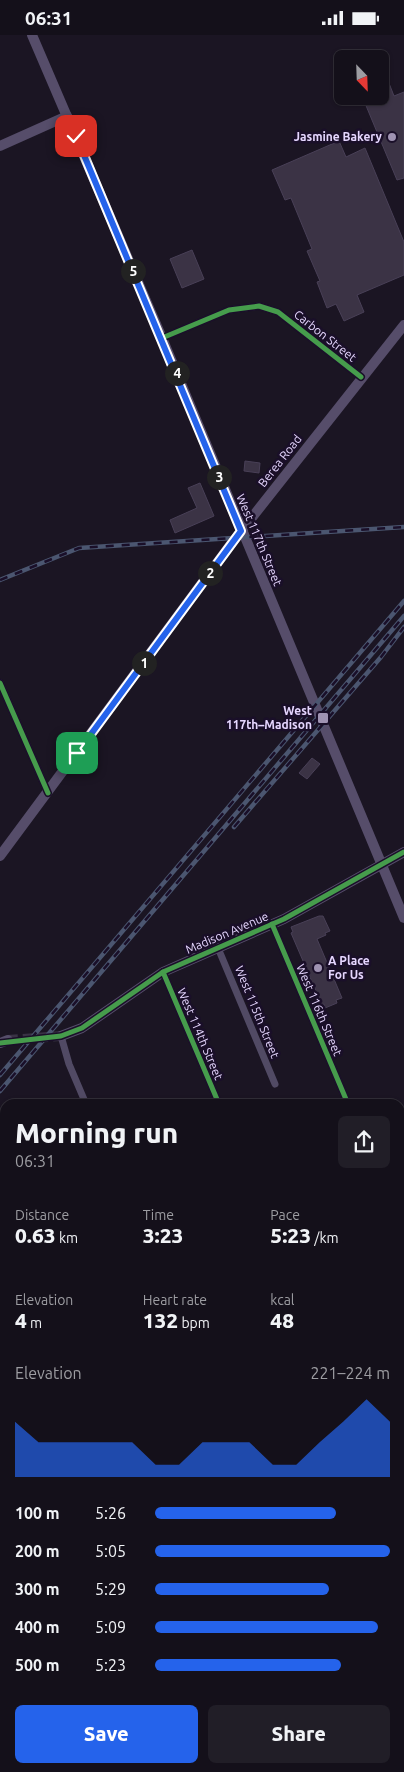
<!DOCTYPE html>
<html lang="en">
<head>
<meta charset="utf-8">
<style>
  :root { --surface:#14101a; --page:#211e27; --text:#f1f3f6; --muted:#9d9da2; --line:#333039; --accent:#2563eb }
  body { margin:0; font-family:Ubuntu,sans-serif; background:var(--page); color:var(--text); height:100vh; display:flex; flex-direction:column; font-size:19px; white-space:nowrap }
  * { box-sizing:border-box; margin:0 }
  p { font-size:16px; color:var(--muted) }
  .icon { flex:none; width:28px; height:28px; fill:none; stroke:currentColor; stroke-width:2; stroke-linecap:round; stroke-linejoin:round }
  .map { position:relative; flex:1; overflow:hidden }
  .panel { position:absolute; left:0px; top:1064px; width:405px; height:674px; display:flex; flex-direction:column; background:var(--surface); border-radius:15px 15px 0 0; box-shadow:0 1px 4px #0004,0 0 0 1px var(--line) }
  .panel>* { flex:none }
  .needle { width:32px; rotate:157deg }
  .tools { position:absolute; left:334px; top:15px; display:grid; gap:10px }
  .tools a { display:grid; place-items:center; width:55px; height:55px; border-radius:8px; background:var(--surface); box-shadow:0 1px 4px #0004,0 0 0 1px var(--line); font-size:25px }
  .pin { position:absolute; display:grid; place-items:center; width:42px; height:42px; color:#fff; margin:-21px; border-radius:10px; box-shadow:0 2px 8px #0006 }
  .km { position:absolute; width:25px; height:25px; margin:-12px; border-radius:50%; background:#222; color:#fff; font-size:14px; line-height:25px; text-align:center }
  .round { display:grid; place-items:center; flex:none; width:52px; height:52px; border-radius:8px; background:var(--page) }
  .head { display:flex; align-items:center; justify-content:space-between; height:85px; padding:0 15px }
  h1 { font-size:28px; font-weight:800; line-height:38px }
  .figures { display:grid; grid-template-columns:repeat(3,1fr); gap:8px; height:85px; padding:5px 15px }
  .figures div { display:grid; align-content:center }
  .figures b { font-size:21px; font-weight:800 }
  .figures small { font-size:14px; font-weight:400 }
  .figures p { font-size:14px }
  .chart { height:140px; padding:10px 15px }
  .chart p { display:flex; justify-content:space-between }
  .chart svg { width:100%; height:90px; margin-top:5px; fill:var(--accent); opacity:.7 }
  .button { display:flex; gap:10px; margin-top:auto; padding:10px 15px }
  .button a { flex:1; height:58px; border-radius:8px; background:var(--accent); color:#fff; font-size:20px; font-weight:800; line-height:58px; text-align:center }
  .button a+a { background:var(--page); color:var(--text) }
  ul { padding:0 15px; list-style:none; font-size:16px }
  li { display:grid; grid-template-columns:80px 60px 1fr; align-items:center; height:38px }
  li i { height:12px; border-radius:6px; background:var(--accent) }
  .status { display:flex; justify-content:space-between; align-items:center; height:35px; padding:0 25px; background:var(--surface); direction:ltr }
  .status svg { height:14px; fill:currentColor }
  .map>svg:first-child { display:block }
  .building { fill:#3b3345; stroke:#494057 }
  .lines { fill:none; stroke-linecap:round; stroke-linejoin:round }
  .secondary-tunnel { stroke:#393244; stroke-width:10; stroke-dasharray:10 5; stroke-linecap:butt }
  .street { stroke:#514a64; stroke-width:7 }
  .secondary { stroke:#564d6a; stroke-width:10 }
  .primary { stroke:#5c4b69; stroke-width:11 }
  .rail-casing { stroke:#4b5670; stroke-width:4.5 }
  .rail { stroke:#1a0f29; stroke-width:2.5; stroke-dasharray:8; stroke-linecap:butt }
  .cycleway-casing { stroke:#1a0f29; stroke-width:8 }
  .cycleway { stroke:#469c4c; stroke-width:5 }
  .route-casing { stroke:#fff; stroke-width:10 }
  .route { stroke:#2563eb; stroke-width:6 }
  .poi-dot { fill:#9f93b2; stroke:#1a0f29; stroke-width:2 }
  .labels { text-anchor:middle; stroke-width:5; stroke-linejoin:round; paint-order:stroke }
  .poi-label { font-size:12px; font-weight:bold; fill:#e6d7ff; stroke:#1a0f29; text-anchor:end }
  .street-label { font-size:12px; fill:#e6d7ff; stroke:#1a0f29 }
</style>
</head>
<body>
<div class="status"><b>06:31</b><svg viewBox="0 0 49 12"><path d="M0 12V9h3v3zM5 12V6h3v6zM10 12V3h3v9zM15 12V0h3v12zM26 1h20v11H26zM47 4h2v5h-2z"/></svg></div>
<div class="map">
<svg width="404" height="1737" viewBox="0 0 404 1737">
  <rect width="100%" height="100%" fill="#1b1523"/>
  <g class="building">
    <path d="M385,38L394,61L404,57V143L397,145L362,61H380V40Z"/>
    <path d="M339,106L346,122L365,113L404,207V240L357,260L364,277L344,286L336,269L327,273L317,247L320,246L307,216L312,214L291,163L285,165L272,135Z"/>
    <path d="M192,215L204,244L182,253L170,224Z"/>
    <path d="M245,426L260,428L259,438L244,436Z"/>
    <path d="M200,448L214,481L175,498L170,485L197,473L188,453Z"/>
    <path d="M312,723L320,729L307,744L299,738Z"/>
    <path d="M319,881H323L330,896L325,898L326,900L317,904L342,963L336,965L337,968L325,973L324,969L322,970L291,898L293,897L291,892Z"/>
  </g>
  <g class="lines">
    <path class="secondary-tunnel" d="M8,1005L61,1001"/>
    <g class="street">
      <path d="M162,303L229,275L259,271L278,277L361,342"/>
      <path d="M0,648L48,758"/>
      <path d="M272,889L348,1069"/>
      <path d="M218,913L275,1049"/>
      <path d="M163,937L219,1069"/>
      <path d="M61,1001L69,1029L86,1069"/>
      <path d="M400,1171L404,1170"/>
      <path d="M400,1191L404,1201"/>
      <path d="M400,1504L404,1513"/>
      <path d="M126,1732L127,1737"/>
      <path d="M239,1732V1737"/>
      <path d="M352,1732V1737"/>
    </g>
    <g class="secondary">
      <path d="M32,0L162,303L404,883"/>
      <path d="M0,111L67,81"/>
      <path d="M0,821L231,509L404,290"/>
      <path d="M61,1001L82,993L163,937L284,884L404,817"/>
      <path d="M0,1008L8,1005"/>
    </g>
    <g class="primary">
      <path d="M400,1617H404"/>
      <path d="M0,1647L5,1646"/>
    </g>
    <defs>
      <g id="rail">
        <path d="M0,545L79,513L404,492"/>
        <path d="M234,792L381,622L404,592"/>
        <path d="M0,1040L404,566"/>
        <path d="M0,1056L404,581"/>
      </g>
    </defs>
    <use href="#rail" class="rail-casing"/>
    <use href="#rail" class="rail"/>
    <defs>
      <g id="cycleway">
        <path d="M162,303L229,275L259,271L278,277L361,342"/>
        <path d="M0,648L48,758"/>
        <path d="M272,889L348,1069"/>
        <path d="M163,937L219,1069"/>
        <path d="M0,1008L61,1001L82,993L163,937L284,884L404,817"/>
      </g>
    </defs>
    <use href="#cycleway" class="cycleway-casing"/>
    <use href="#cycleway" class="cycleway"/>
  </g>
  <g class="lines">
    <defs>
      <path id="route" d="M76,101L241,496L77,718"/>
    </defs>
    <use href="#route" class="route-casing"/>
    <use href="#route" class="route"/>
  </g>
  <g class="poi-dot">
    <circle cx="392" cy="102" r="5"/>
    <rect x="317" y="677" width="12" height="12" rx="2.5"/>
    <circle cx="318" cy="933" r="5"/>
  </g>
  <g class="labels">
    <g class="poi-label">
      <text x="382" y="106">Jasmine Bakery</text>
      <text x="312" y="680">West<tspan x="312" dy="14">117th–Madison</tspan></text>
      <text x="328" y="930" text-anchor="start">A Place<tspan x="328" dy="14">For Us</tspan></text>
    </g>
    <g class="street-label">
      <text transform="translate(325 301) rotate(38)" y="4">Carbon Street</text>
      <text transform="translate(280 426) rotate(-52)" y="4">Berea Road</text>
      <text transform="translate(259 505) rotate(67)" y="4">West 117th Street</text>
      <text transform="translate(227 898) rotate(-23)" y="4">Madison Avenue</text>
      <text transform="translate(319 975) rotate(67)" y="4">West 116th Street</text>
      <text transform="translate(257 977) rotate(68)" y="4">West 115th Street</text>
      <text transform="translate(200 999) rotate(67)" y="4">West 114th Street</text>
    </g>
  </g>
</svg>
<div class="tools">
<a><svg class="needle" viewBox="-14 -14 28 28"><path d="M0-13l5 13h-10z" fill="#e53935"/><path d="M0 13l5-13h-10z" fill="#9d9da2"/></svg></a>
</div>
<div class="pin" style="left:77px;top:718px;background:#1e9e55"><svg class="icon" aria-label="arrive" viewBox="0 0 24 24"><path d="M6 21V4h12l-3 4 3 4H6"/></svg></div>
<div class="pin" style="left:76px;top:101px;background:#d93025"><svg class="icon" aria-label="check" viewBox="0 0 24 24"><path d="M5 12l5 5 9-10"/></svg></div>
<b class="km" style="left:144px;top:628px">1</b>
<b class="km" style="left:210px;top:538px">2</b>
<b class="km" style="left:219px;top:442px">3</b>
<b class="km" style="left:177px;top:338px">4</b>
<b class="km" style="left:133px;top:236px">5</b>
<section class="panel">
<div class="head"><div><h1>Morning run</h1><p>06:31</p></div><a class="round"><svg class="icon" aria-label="share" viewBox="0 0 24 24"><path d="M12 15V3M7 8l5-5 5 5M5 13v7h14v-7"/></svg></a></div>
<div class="figures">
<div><p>Distance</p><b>0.63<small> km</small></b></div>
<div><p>Time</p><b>3:23</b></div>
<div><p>Pace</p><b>5:23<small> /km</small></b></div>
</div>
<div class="figures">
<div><p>Elevation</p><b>4<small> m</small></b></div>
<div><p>Heart rate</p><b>132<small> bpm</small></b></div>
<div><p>kcal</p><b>48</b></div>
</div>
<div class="chart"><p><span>Elevation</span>221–224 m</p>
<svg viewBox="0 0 160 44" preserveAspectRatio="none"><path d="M0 44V17L10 27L20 27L30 27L40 27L50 27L60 38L70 38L80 27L90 27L100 27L110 38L120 38L130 27L140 17L150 6L160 17V44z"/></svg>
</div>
<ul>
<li><b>100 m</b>5:26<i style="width:77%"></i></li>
<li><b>200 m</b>5:05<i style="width:100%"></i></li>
<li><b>300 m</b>5:29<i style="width:74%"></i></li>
<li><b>400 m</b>5:09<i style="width:95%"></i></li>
<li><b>500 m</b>5:23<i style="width:79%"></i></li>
</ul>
<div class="button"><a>Save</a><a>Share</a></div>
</section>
</div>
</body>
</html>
